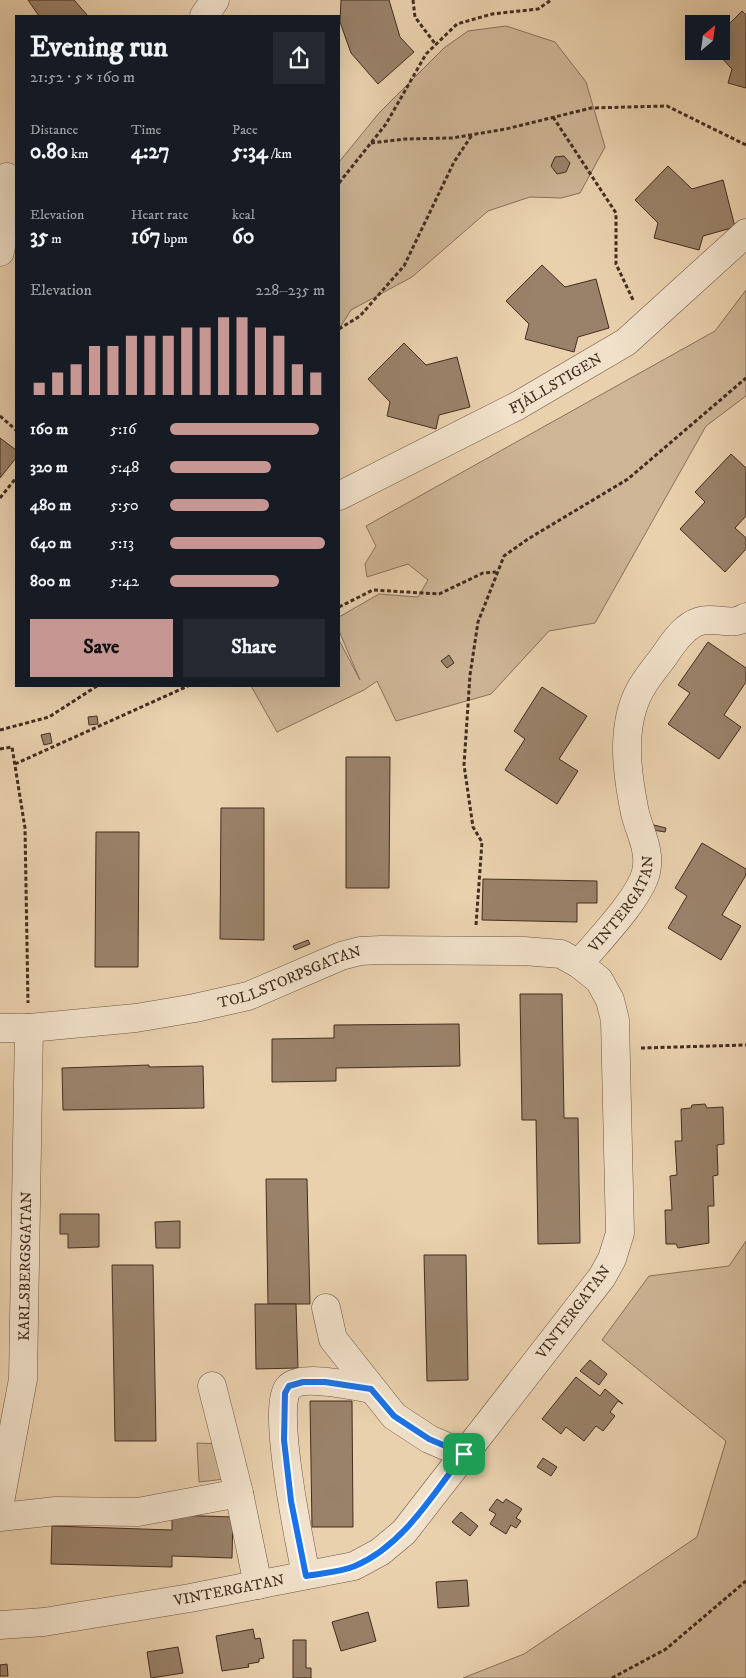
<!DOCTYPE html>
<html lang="en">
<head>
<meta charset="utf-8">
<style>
  :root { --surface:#171b24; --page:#242831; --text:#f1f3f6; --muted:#9ea1a6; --accent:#c59692 }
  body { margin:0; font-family:"IM FELL DW Pica",serif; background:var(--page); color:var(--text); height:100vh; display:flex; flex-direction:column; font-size:19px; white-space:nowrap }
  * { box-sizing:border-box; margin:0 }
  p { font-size:16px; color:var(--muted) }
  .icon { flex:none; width:28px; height:28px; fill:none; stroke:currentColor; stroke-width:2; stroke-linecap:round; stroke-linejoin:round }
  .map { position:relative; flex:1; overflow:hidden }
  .sheet { position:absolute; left:15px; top:15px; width:325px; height:672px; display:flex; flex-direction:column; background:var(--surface); border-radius:0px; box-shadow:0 5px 20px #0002 }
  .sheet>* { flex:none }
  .needle { width:32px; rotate:29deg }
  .controls { position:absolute; left:685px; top:15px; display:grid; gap:10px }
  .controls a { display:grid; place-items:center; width:45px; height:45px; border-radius:0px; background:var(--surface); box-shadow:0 5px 20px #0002; font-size:25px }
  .pin { position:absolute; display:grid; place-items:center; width:42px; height:42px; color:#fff; margin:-21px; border-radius:10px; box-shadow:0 2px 8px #0006 }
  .round { display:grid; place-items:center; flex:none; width:52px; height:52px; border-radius:0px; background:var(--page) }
  .summary { display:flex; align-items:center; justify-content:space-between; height:85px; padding:0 15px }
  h1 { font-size:28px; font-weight:800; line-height:38px }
  .metrics { display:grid; grid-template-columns:repeat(3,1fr); gap:8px; height:85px; padding:5px 15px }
  .metrics div { display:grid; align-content:center }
  .metrics b { font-size:21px; font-weight:800 }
  .metrics small { font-size:14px; font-weight:400 }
  .metrics p { font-size:14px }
  .chart { height:140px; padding:10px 15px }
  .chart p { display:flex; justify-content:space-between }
  .chart svg { width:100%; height:90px; margin-top:5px; stroke:var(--accent); stroke-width:6 }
  .cta { display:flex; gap:10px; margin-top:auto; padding:10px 15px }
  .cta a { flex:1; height:58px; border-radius:0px; background:var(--accent); color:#111; font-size:20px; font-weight:800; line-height:58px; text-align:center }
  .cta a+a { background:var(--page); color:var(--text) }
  ul { padding:0 15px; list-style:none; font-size:16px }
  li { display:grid; grid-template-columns:80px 60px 1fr; align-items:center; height:38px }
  li i { height:12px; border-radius:6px; background:var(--accent) }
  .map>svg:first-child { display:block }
  .green { fill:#ceb596; stroke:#88715c }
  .building { fill:#9a826a; stroke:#432d21 }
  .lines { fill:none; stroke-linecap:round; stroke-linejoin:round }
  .minor-casing { stroke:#6d5644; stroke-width:29 }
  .path { stroke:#432d21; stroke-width:3; stroke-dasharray:4 2.5; stroke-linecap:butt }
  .minor { stroke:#f1e1ca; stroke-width:28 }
  .route-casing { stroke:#fff; stroke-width:10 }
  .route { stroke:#1a73e8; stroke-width:6 }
  .labels { text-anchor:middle; stroke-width:4.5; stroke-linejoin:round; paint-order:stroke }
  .street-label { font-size:15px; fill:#432d21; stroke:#f1e1ca }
</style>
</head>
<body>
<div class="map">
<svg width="746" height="1678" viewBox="0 0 746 1678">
  <rect width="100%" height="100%" fill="#ead1ae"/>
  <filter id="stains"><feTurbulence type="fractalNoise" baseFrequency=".004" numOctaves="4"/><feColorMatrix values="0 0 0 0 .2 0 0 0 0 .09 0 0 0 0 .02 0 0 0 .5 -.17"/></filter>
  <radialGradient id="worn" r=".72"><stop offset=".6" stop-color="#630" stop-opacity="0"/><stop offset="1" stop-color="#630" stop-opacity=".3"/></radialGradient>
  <g class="green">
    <path d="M506,26L555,42L586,82L605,147L580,193L561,198L530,197L488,211L412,277L351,310L339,329V162L379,113L444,48L468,31Z"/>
    <path d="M746,290V396L706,426L595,623L549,631L491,694L396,721L377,681L364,690L277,732L251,686H339V640L360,680L339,631V617L379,594L418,597L428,580L408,564L367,577L365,564L376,546L366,526L715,331Z"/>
    <path d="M746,1241V1678H463L524,1654L697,1537L726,1441L602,1340L649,1276L729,1266Z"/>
    <path d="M197,1443L220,1444L225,1479L199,1482Z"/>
  </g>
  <g class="building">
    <path d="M28,0H74L88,16H39Z"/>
    <path d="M341,0H389L400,37L414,52L378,84L351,53L340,22Z"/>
    <path d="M742,11L746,15V88L728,83L732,69L715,51H721V32Z"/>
    <path d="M564,156L570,163L566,172L557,174L551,166L555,157Z"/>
    <path d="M668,166L692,189L723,180L735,227L703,236L699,250L654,238L658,223L635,200Z"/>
    <path d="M542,265L565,287L596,279L609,328L578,337L574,352L525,339L529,324L506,301Z"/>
    <path d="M404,343L426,365L457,357L470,407L439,415L436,429L387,416L390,402L368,379Z"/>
    <path d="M0,438L16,450V458L0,478Z"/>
    <path d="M731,454L746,468V516L735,528L746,538V549L725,572L680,529L705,502L695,492Z"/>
    <path d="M708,642L746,668V682L724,715L741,727L719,759L668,724L690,693L678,685Z"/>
    <path d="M449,655L454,663L447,668L441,661Z"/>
    <path d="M542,687L587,716L559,759L578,771L557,804L505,770L525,739L514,731Z"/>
    <path d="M97,716L98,724L89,725L88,717Z"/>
    <path d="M50,733L52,743L44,745L41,735Z"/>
    <path d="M346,757H390L389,888H346Z"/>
    <path d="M221,808H264V940L220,939Z"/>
    <path d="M654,825L666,828L665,832L653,830Z"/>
    <path d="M96,832H139L138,967H95Z"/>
    <path d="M702,843L746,869V875L722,915L741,926L721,960L668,928L687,896L675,888Z"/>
    <path d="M483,879L597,881V903H577V922L482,920Z"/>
    <path d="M308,940L310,944L295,950L293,946Z"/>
    <path d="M520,994H562L564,1118H578L580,1243L538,1244L536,1120H522Z"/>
    <path d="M459,1024L460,1066L336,1068V1081L272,1082V1039L334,1038V1025Z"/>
    <path d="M149,1065V1067L203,1066L204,1108L63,1110L62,1068Z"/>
    <path d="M705,1104L707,1108L723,1107L724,1144L717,1145L718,1175L713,1176L714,1206H708L709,1243L678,1248L676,1244H666L665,1210H672L670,1176L677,1175L675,1141H682L681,1109L691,1108L692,1105Z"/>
    <path d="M266,1179H307L310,1304H268Z"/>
    <path d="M60,1214H99V1247L68,1248V1234H60Z"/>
    <path d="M180,1221V1248H156L155,1222Z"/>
    <path d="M424,1255H466L468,1380L427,1381Z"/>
    <path d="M112,1265H153L156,1441H115Z"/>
    <path d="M255,1304H296L298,1368L256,1369Z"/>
    <path d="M590,1360L607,1374L599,1385L580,1371Z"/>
    <path d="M576,1377L600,1396L605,1389L623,1404L618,1401L610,1412L615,1416L603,1431L596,1426L584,1441L566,1427L561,1434L542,1419Z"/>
    <path d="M310,1401H352L353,1527H312Z"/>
    <path d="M543,1458L557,1467L551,1476L537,1467Z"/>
    <path d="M497,1499L503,1503L506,1499L522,1509L516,1518L521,1521L516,1528L511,1525L506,1534L490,1524L496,1514L489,1510Z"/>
    <path d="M461,1512L478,1526L470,1536L452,1522Z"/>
    <path d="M172,1515L233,1517L232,1558L172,1556V1567L51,1564L52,1526L172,1530Z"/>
    <path d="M467,1580L469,1606L438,1608L436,1582Z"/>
    <path d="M368,1612L376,1641L341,1651L332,1622Z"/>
    <path d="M253,1629L255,1639L260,1638L264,1658L259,1659V1662L248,1664L249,1667L222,1671L216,1636Z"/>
    <path d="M293,1640H306V1668H311V1678H293Z"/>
    <path d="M178,1647L183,1673L151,1678L147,1652Z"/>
    <path d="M7,1664L8,1676H0V1665Z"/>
  </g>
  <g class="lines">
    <defs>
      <g id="minor">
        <path d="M204,16L215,0"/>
        <path d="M0,252L9,200L7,177"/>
        <path id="s1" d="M339,496L517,406L626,342L746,233"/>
        <path id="s2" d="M579,964C598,941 640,898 646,872C651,851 640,833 635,813C627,774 620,727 640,690C646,679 654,669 662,659C669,649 676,637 686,629C709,609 727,630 746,617"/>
        <path id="s3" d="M0,1028H29L136,1018L195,1008L248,996L341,956L360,951L381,950L524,951L561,954L579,964L599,980L610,1000L615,1020L620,1233L612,1259L602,1277L404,1532L380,1552L354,1566L190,1598L44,1622L0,1625"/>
        <path d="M326,1308L333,1339L394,1416L429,1439L464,1454"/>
        <path d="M212,1386L239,1493L258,1585"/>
        <path id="s4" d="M0,1502L23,1379L29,1028"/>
        <path d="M0,1517L56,1511L138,1512L239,1493"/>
        <path d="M306,1575C301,1549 270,1403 289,1387C303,1374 353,1386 371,1389"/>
      </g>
    </defs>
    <use href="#minor" class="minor-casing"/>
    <g class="path">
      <path d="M413,0L415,17L436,45"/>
      <path d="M553,117L616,213V264L634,302"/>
      <path d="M371,143L405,139L452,138L506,129L591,108L667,106L746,145"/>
      <path d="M339,183L386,124L426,54L457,24L492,14L538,9L551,0"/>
      <path d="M339,329L360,316L404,266L454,162L472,135"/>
      <path d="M0,416L16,430"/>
      <path d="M0,498L16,478"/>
      <path d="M339,607L373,590L439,594L483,573L496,572"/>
      <path d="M0,730L49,717L97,686"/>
      <path d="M0,749L12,747L25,828L28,1003"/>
      <path d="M15,764L188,686"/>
      <path d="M476,925L482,842L473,827L464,765L470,675L478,622L504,556L528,539L628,479L746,378"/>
      <path d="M641,1048L746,1045"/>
      <path d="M612,1678L666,1649L746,1581"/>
    </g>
    <use href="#minor" class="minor"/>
  </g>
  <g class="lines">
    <defs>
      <path id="route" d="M303,1382H325L371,1389L394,1416L429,1439L464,1454C433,1494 404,1545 355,1566C341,1572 322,1573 306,1576L291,1501L284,1440L285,1393L289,1386Z"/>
    </defs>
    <use href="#route" class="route-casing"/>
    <use href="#route" class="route"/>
  </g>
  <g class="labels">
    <g class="street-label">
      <text dy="5" stroke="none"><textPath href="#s1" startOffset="244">FJÄLLSTIGEN</textPath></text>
      <text dy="5" stroke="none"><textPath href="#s2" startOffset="75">VINTERGATAN</textPath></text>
      <text dy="5" stroke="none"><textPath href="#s3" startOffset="296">TOLLSTORPSGATAN</textPath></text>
      <text dy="5" stroke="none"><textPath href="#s4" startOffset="238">KARLSBERGSGATAN</textPath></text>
      <text transform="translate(573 1312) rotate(-53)" y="5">VINTERGATAN</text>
      <text transform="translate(229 1590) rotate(-11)" y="5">VINTERGATAN</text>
    </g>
  </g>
  <rect width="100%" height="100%" filter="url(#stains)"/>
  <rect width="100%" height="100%" fill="url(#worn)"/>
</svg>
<div class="controls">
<a><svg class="needle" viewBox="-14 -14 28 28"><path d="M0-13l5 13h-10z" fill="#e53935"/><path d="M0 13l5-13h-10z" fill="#9ea1a6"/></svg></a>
</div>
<div class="pin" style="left:464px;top:1454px;background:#1e9e55"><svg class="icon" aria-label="arrive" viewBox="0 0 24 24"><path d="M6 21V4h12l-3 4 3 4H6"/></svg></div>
<section class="sheet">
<div class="summary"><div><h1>Evening run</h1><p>21:52 · 5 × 160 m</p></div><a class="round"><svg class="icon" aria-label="share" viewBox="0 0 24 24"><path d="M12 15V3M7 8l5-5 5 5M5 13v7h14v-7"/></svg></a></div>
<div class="metrics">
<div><p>Distance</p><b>0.80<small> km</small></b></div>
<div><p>Time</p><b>4:27</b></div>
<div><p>Pace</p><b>5:34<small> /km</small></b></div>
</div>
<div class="metrics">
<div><p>Elevation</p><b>35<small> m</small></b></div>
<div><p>Heart rate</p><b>167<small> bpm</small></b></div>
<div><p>kcal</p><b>60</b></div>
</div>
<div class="chart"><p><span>Elevation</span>228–235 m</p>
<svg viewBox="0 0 160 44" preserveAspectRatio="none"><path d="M5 44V38M15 44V33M25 44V29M35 44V20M45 44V20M55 44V15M65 44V15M75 44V15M85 44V11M95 44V11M105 44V6M115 44V6M125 44V11M135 44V15M145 44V29M155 44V33"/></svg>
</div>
<ul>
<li><b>160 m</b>5:16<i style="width:96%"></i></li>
<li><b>320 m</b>5:48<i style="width:65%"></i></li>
<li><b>480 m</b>5:50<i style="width:64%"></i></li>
<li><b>640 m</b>5:13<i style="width:100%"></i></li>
<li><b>800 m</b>5:42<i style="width:70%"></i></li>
</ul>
<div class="cta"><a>Save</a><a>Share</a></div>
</section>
</div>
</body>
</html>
